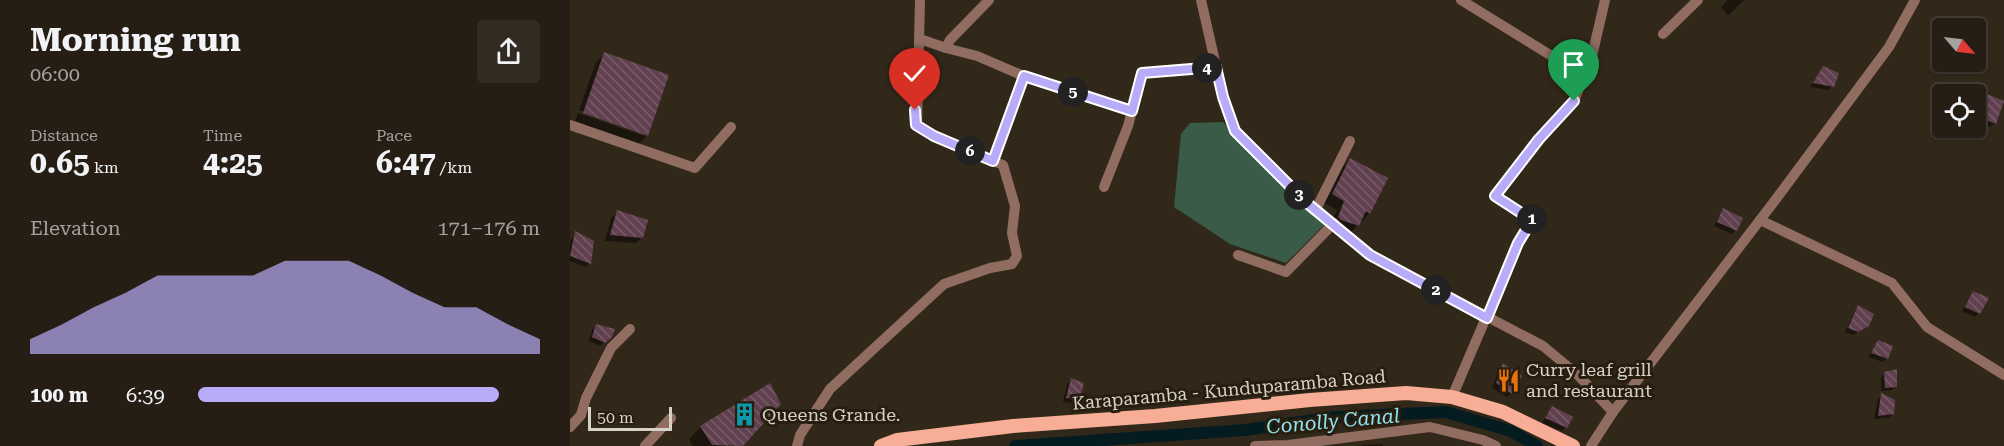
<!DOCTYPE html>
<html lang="en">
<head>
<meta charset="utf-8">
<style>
  :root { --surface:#261e14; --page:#322b22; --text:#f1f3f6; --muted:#a4a2a0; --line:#423c34; --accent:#b8abf7 }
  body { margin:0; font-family:"Roboto Serif",serif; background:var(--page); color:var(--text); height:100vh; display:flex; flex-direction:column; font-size:22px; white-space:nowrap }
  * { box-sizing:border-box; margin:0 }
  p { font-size:20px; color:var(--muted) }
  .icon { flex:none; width:33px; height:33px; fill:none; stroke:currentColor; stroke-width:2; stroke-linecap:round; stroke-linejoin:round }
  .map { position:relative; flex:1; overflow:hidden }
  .side { display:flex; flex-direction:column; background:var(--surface); width:570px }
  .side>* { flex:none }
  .needle { width:39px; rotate:118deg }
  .fabs { position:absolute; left:1362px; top:18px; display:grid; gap:12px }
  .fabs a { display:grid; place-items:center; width:54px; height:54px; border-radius:6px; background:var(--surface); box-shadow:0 2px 4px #0004,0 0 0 2px var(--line); font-size:30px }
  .scale { position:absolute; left:18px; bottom:15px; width:84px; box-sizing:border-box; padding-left:6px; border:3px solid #d8d1c8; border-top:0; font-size:16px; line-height:21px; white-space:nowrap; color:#d8d1c8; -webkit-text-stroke:4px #281e10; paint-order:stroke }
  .pin { position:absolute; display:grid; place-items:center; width:51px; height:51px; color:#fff; margin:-62px -26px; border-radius:50% 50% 50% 0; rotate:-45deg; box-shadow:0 0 6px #0007 }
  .pin .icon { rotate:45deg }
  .km { position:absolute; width:30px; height:30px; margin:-15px; border-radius:50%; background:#222; color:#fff; font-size:16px; line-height:30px; text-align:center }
  .round { display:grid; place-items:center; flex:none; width:63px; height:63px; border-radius:6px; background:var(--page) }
  .head { display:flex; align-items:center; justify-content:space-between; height:102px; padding:0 30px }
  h1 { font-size:33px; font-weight:700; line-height:45px }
  .figures { display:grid; grid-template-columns:repeat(3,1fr); gap:9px; height:102px; padding:6px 30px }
  .figures div { display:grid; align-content:center }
  .figures b { font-size:30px; font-weight:700 }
  .figures small { font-size:16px; font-weight:400 }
  .figures p { font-size:16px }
  .chart { height:168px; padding:12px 30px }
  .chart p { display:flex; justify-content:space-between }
  .chart svg { width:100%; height:108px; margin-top:6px; fill:var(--accent); opacity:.7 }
  ul { padding:0 30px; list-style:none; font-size:20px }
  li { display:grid; grid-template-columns:96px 72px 1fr; align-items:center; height:45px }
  li i { height:15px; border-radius:8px; background:var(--accent) }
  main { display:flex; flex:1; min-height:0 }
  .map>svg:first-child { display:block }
  .green { fill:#3a5b47 }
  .shadow { fill:#0007 }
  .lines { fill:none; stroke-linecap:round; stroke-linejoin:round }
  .canal { stroke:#041c1f; stroke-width:12 }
  .building { fill:url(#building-back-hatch) }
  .minor { stroke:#906c61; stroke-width:10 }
  .major { stroke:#f8ad96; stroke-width:14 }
  .route-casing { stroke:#fff; stroke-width:12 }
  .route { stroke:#b8abf7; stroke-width:8 }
  .labels { text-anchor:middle; stroke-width:6; stroke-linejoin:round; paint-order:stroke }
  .poi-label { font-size:18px; fill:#d8d1c8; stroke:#281e10; text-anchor:start }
  .street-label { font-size:18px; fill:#d8d1c8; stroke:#281e10 }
  .water-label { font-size:20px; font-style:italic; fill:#90e2ee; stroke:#281e10 }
</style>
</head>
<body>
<main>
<section class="side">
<div class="head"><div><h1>Morning run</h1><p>06:00</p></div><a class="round"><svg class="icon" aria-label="share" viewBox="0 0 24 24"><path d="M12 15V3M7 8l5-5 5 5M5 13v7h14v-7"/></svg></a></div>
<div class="figures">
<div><p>Distance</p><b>0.65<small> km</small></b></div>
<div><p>Time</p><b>4:25</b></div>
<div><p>Pace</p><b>6:47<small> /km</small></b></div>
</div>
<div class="chart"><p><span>Elevation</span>171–176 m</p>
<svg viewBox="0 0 160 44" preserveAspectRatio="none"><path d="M0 44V38L10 32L20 25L30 19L40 12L50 12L60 12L70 12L80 6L90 6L100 6L110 12L120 19L130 25L140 25L150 32L160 38V44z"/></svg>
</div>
<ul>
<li><b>100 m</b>6:39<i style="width:88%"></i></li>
</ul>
</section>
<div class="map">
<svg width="1434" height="446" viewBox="0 0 1434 446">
  <defs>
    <pattern id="building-back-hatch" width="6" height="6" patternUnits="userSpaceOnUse" patternTransform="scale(1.5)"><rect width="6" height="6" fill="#61404f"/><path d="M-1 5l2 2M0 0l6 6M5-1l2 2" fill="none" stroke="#775b67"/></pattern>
  </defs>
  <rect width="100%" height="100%" fill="#32281a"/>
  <path class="green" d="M653,122L756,223L716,263L660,244L604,207L611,134L620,123Z"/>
  <g class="shadow">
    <path d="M1158,0H1174L1158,16L1151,7Z"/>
    <path d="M35,53L77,135L69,144L5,121L8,113L74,136V133L9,110L26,62Z"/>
    <path d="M1253,67L1262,86L1258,90L1240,87Z"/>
    <path d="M1413,94L1425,123L1421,127L1406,122L1409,98Z"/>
    <path d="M780,160L816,179L799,214L779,234L760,226L767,210L754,203L772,168Z"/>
    <path d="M1154,209L1166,230L1162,234L1144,226Z"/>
    <path d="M47,212L72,237L66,243L35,241L41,218Z"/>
    <path d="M5,233L20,263L16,267L0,261V242Z"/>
    <path d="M1403,293L1409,313L1405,317L1392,311Z"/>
    <path d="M1288,307L1298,325L1283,335L1275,332L1285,311Z"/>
    <path d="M26,326L40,336L30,346L19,341L22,330Z"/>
    <path d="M1308,342L1317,358L1313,362L1298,357Z"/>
    <path d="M933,365L941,393L937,397L922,388L929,369Z"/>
    <path d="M1315,373L1326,386L1322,390L1311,391V377Z"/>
    <path d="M501,380L509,399L505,403L493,402L497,384Z"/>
    <path d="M199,385L209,404L171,446H123L119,439L131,427Z"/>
    <path d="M1311,395L1323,413L1319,418L1304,419L1308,399Z"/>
    <path d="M982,407L996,427L992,431L972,423Z"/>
    <path d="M813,444V446H792L793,445Z"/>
  </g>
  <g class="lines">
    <path class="canal" d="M445,446L675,430L766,417L876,412L941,431L967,446"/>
  </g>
  <g class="building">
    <path d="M34,52L99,75L78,136L13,113Z"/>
    <path d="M1253,66L1269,73L1264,87L1243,83Z"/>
    <path d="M1412,92L1434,101L1426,124L1408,117Z"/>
    <path d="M780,158L818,178L800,214L796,211L789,226L771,220L768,217L774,201L762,194Z"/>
    <path d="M1153,208L1173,218L1167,231L1147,222Z"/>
    <path d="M47,210L78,220L73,238L40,235Z"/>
    <path d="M5,231L24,241L21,264L0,256Z"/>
    <path d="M1403,291L1419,298L1410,314L1395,307Z"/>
    <path d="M1288,305L1304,314L1299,326L1288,332L1278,328Z"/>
    <path d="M26,324L45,329L42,337L35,343L22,337Z"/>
    <path d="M1308,340L1323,346L1318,359L1301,353Z"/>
    <path d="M933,363L952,376L942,394L926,383Z"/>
    <path d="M1327,369V387L1315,388L1314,372Z"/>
    <path d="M501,378L514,383L510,399L496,398Z"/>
    <path d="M200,383L211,404L173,446L142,445L130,426Z"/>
    <path d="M1311,393L1325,400L1324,414L1308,416Z"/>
    <path d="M982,406L1003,417L997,428L975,418Z"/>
  </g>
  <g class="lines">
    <g class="minor">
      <path d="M631,0L653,97L665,131L737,203L800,255L973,346L1008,375L1043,412"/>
      <path d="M891,0L1014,76"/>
      <path d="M1093,34L1128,0"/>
      <path d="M350,39L376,48L407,56L463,80L562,111"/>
      <path d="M376,48L380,40L419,0"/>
      <path d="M0,125L125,168L161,127"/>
      <path d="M423,161L454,76"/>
      <path d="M534,187L558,126L572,73L646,67"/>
      <path d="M746,209L780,141"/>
      <path d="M1190,220L1322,283L1357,327L1434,375"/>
      <path d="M668,255L716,272L764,223"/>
      <path d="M882,397L948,243L962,220L925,196L969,139L1004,101L1022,56L1035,0"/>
      <path d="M0,427L11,415L16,398L41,348L60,329"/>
      <path d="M75,446L101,418"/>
      <path d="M227,446L230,435L260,389L374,284L420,268L442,264L447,256L442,233L445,206L433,165L364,136L347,125L350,0"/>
      <path d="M685,446L718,445L860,427L913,440L926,446"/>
      <path d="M1021,446L1043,412L1203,203L1319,47L1345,0"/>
    </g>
    <path class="major" d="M311,446L327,440L443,426L585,416L740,400L836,393L882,397L933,412L1003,446"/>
  </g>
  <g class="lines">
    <defs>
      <path id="route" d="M345,110L346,125L364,136L423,161L454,76L562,111L572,73L646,67L653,97L665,131L737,203L800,255L917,318L948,243L962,220L925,196L969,139L1004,101"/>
    </defs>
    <use href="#route" class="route-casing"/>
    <use href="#route" class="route"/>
  </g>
  <defs>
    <symbol id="restaurant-bare" viewBox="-9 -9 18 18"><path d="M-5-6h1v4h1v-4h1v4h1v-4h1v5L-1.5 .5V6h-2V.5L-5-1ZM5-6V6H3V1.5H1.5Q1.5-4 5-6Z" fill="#e8710a" stroke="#281e10" stroke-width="2.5" paint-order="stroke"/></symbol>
    <symbol id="building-bare" viewBox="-9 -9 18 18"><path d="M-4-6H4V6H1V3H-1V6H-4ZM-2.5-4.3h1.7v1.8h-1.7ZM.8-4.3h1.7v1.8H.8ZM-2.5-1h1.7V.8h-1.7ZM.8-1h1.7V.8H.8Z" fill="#0f9aa8" stroke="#281e10" stroke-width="2.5" paint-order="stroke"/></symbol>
  </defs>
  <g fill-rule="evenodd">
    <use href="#restaurant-bare" x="922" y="364" width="33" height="33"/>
    <use href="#building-bare" x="158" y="398" width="33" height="33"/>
  </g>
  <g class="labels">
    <g class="poi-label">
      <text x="956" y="376">Curry leaf grill<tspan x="956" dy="21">and restaurant</tspan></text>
      <text x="192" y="421">Queens Grande.</text>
    </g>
    <g class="street-label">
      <text transform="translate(659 390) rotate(-5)" y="6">Karaparamba - Kunduparamba Road</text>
    </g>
    <g class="water-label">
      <text transform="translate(763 421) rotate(-5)" y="7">Conolly Canal</text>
    </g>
  </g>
</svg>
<div class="fabs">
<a><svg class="needle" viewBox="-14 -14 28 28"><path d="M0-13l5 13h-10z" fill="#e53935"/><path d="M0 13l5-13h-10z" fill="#a4a2a0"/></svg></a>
<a><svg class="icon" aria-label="locate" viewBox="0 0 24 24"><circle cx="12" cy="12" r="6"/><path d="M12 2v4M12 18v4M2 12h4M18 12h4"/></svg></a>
</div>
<div class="scale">50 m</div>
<div class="pin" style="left:1004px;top:101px;background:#1e9e55"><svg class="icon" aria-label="arrive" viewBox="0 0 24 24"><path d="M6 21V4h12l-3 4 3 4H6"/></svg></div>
<div class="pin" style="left:345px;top:110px;background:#d93025"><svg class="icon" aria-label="check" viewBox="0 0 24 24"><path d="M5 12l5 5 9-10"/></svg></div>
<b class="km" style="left:962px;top:219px">1</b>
<b class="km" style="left:866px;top:290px">2</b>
<b class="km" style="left:729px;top:195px">3</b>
<b class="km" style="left:637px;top:68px">4</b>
<b class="km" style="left:503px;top:92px">5</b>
<b class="km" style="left:400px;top:151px">6</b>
</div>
</main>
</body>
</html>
